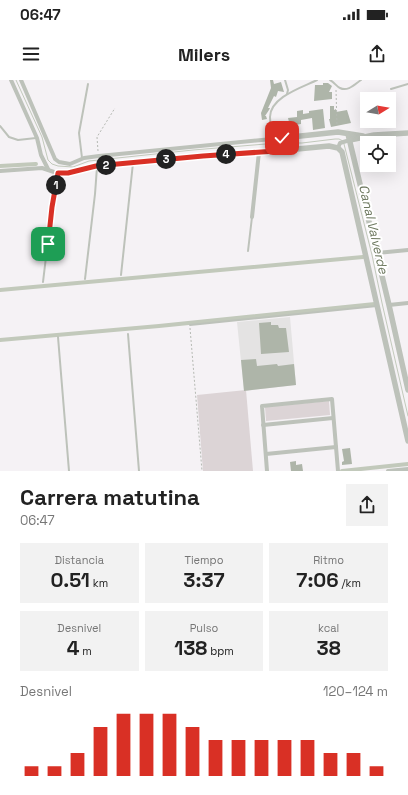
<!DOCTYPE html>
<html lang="es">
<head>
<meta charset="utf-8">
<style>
  :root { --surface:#fff; --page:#f2f2f2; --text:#222; --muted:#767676; --accent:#d93025 }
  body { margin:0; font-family:"Space Grotesk",sans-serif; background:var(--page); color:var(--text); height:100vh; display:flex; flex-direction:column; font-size:15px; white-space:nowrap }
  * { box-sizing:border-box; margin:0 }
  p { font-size:13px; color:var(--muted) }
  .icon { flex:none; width:22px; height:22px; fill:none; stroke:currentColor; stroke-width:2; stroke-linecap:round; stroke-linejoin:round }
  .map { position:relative; height:391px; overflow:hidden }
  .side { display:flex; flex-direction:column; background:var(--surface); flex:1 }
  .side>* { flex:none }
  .needle { width:26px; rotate:79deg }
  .fabs { position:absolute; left:360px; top:12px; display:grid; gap:8px }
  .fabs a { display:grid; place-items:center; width:36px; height:36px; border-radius:0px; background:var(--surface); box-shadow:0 4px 16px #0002; font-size:20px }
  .pin { position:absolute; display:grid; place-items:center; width:34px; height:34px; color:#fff; margin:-17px; border-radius:8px; box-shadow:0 2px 6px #0006 }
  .km { position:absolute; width:20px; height:20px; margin:-10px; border-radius:50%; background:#222; color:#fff; font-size:11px; line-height:20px; text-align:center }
  .round { display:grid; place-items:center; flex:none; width:42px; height:42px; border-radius:0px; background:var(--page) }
  .summary { display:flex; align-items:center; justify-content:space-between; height:68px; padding:0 20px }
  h1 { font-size:22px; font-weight:600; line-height:30px }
  .figures { display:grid; grid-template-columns:repeat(3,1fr); gap:6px; height:68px; padding:4px 20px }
  .figures div { display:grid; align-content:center; border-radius:0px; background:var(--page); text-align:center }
  .figures b { font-size:20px; font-weight:600 }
  .figures small { font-size:11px; font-weight:400 }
  .figures p { font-size:11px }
  .chart { height:112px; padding:8px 20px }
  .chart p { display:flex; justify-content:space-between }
  .chart svg { width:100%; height:72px; margin-top:4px; stroke:var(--accent); stroke-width:6 }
  .status { display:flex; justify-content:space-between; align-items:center; height:28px; padding:0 20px; background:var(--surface); direction:ltr }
  .status svg { height:11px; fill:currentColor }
  header { display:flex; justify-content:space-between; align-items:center; height:52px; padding:0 20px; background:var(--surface); font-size:18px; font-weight:600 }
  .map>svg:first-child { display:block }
  .built { fill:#e4e3e3 }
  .green { fill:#dcd4d6 }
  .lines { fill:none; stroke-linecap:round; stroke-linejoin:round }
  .stream { stroke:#c2c9bb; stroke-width:1 }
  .canal { stroke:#c2c9bb; stroke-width:4 }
  .building { fill:#aeb5a9 }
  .path { stroke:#b5b9b3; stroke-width:1; stroke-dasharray:2 2; stroke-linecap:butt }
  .service { stroke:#bdc2ba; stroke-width:2 }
  .minor { stroke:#bdc2ba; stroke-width:4 }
  .tertiary { stroke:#bdc2ba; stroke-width:5.5 }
  .route-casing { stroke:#fff; stroke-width:8 }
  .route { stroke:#d93025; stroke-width:5 }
  .labels { text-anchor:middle; stroke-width:4; stroke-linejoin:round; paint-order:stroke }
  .water-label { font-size:13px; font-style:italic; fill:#6c775e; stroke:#fff }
</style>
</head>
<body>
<div class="status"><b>06:47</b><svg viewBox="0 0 49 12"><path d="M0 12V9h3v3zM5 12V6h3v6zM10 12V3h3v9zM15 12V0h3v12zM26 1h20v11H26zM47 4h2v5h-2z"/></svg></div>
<header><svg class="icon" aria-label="menu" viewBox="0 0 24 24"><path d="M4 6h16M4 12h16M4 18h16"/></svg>Milers<svg class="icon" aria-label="share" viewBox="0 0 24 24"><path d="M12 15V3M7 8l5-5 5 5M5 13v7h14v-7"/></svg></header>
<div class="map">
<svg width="408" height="391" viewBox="0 0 408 391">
  <rect width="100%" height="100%" fill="#f5f2f5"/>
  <path class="built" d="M290,237L296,305L244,311L237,242Z"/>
  <g class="green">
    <path d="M246,310L253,391H203L197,315Z"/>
    <path d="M329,321L330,335L266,341L265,327Z"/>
  </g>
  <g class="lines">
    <g class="stream">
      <path d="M16,0L42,57L48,80L52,84L58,86L73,87L89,81L193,70L278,63"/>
      <path d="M283,63H302L335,59H339L343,61"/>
      <path d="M344,64L372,175L382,223L408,336"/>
    </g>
    <g class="canal">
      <path d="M0,86L36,84"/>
      <path d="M0,210L363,177"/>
      <path d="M0,260L159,246L375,224"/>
      <path d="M342,391L408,384"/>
    </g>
  </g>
  <g class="building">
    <path d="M270,0H273L274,4L281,2L284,12L278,11L276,17L274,16L268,28H270L269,30L265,36H266L267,39L262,40L261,33L271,8Z"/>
    <path d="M323,3H328L332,6L329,12H332V19L314,21L315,5H323Z"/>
    <path d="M330,26H334V30L336,29V32L347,30L351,43L331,47L329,39H330Z"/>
    <path d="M323,29L325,48L313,50L312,38L301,40V44L290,46V52H286V42H289L288,38L297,37V31L303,30V34L309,33V31Z"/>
    <path d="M367,38V41H375L376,47L364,48L363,39Z"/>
    <path d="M271,242V245H278L279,248H286L289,272L261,274L259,243Z"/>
    <path d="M256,279L257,286L277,284L278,286L294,284L296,305L244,311L241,280Z"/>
    <path d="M350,368L352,384L342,385V382L344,381L342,369Z"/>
    <path d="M296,381V385L302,384L303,391H291L290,382Z"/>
  </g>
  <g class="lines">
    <g class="path">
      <path d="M336,10L337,46"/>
      <path d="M98,71L97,57L115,28"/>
      <path d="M190,248L202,391"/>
    </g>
    <g class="service">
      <path d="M285,0L288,10L287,14"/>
      <path d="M330,0C334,2 337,7 340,8C348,12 355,4 361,0"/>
      <path d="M391,9L408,4"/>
      <path d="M0,46L9,57L18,60L36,58"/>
      <path d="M274,58C272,51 270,44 270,37C270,17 303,7 317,0"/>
      <path d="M82,78L79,53L88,4"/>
      <path d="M248,171L252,137"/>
      <path d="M121,195L133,83"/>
      <path d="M85,199L95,114L97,87"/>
      <path d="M43,202L52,127L58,93"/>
      <path d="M190,245L377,226"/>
      <path d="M128,254L139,391"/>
      <path d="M58,257L69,391"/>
    </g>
    <g class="minor">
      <path d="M11,0L37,58L41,75L48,89"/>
      <path d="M21,0L55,79L59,82L70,84L84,78L99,76L282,58"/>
      <path d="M338,68L340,63L350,60"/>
      <path d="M0,91L42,88L54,92L68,93L96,86L203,76L276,71"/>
      <path d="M252,137L259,72"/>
      <path d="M377,173L408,170"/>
      <path d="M389,225L408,223"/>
      <path d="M263,345L333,338"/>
      <path d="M266,374L336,367"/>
      <path d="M267,391L262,326L332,319L338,391"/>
      <path d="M388,391L408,389"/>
    </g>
    <g class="tertiary">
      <path d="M348,54L389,225L408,310"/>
      <path d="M363,56L338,52L282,58L276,71L329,66L338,68L342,72L408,361"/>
      <path d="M350,60L374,55L408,53"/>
    </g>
  </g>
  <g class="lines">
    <defs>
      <path id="route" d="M48,164L52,127L58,93H68L96,86L203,76L276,71L282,58"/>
    </defs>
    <use href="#route" class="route-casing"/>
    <use href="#route" class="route"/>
  </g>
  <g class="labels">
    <g class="water-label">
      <text transform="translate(374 149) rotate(77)" y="5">Canal Valverde</text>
    </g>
  </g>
</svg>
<div class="fabs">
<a><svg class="needle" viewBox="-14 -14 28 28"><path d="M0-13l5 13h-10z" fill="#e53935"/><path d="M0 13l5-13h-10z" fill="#767676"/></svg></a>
<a><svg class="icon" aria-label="locate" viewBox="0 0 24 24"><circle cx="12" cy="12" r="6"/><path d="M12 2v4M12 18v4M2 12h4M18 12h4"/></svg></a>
</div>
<div class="pin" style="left:48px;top:164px;background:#1e9e55"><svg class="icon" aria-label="arrive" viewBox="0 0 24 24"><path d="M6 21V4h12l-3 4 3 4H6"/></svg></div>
<div class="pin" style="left:282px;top:58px;background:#d93025"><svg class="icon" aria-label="check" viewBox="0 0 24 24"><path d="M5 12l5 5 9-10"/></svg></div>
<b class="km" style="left:56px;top:105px">1</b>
<b class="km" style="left:106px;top:85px">2</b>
<b class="km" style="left:166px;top:79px">3</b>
<b class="km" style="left:226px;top:74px">4</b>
</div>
<section class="side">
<div class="summary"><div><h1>Carrera matutina</h1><p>06:47</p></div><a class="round"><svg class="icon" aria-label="share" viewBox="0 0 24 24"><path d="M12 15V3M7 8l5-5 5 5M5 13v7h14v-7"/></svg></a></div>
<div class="figures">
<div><p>Distancia</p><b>0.51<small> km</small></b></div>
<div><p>Tiempo</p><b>3:37</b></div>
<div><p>Ritmo</p><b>7:06<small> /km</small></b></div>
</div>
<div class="figures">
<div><p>Desnivel</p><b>4<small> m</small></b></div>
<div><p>Pulso</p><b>138<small> bpm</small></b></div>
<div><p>kcal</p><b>38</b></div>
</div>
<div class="chart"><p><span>Desnivel</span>120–124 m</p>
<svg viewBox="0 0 160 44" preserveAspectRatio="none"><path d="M5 44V38M15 44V38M25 44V30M35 44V14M45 44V6M55 44V6M65 44V6M75 44V14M85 44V22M95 44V22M105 44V22M115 44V22M125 44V22M135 44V30M145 44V30M155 44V38"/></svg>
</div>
</section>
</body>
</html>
